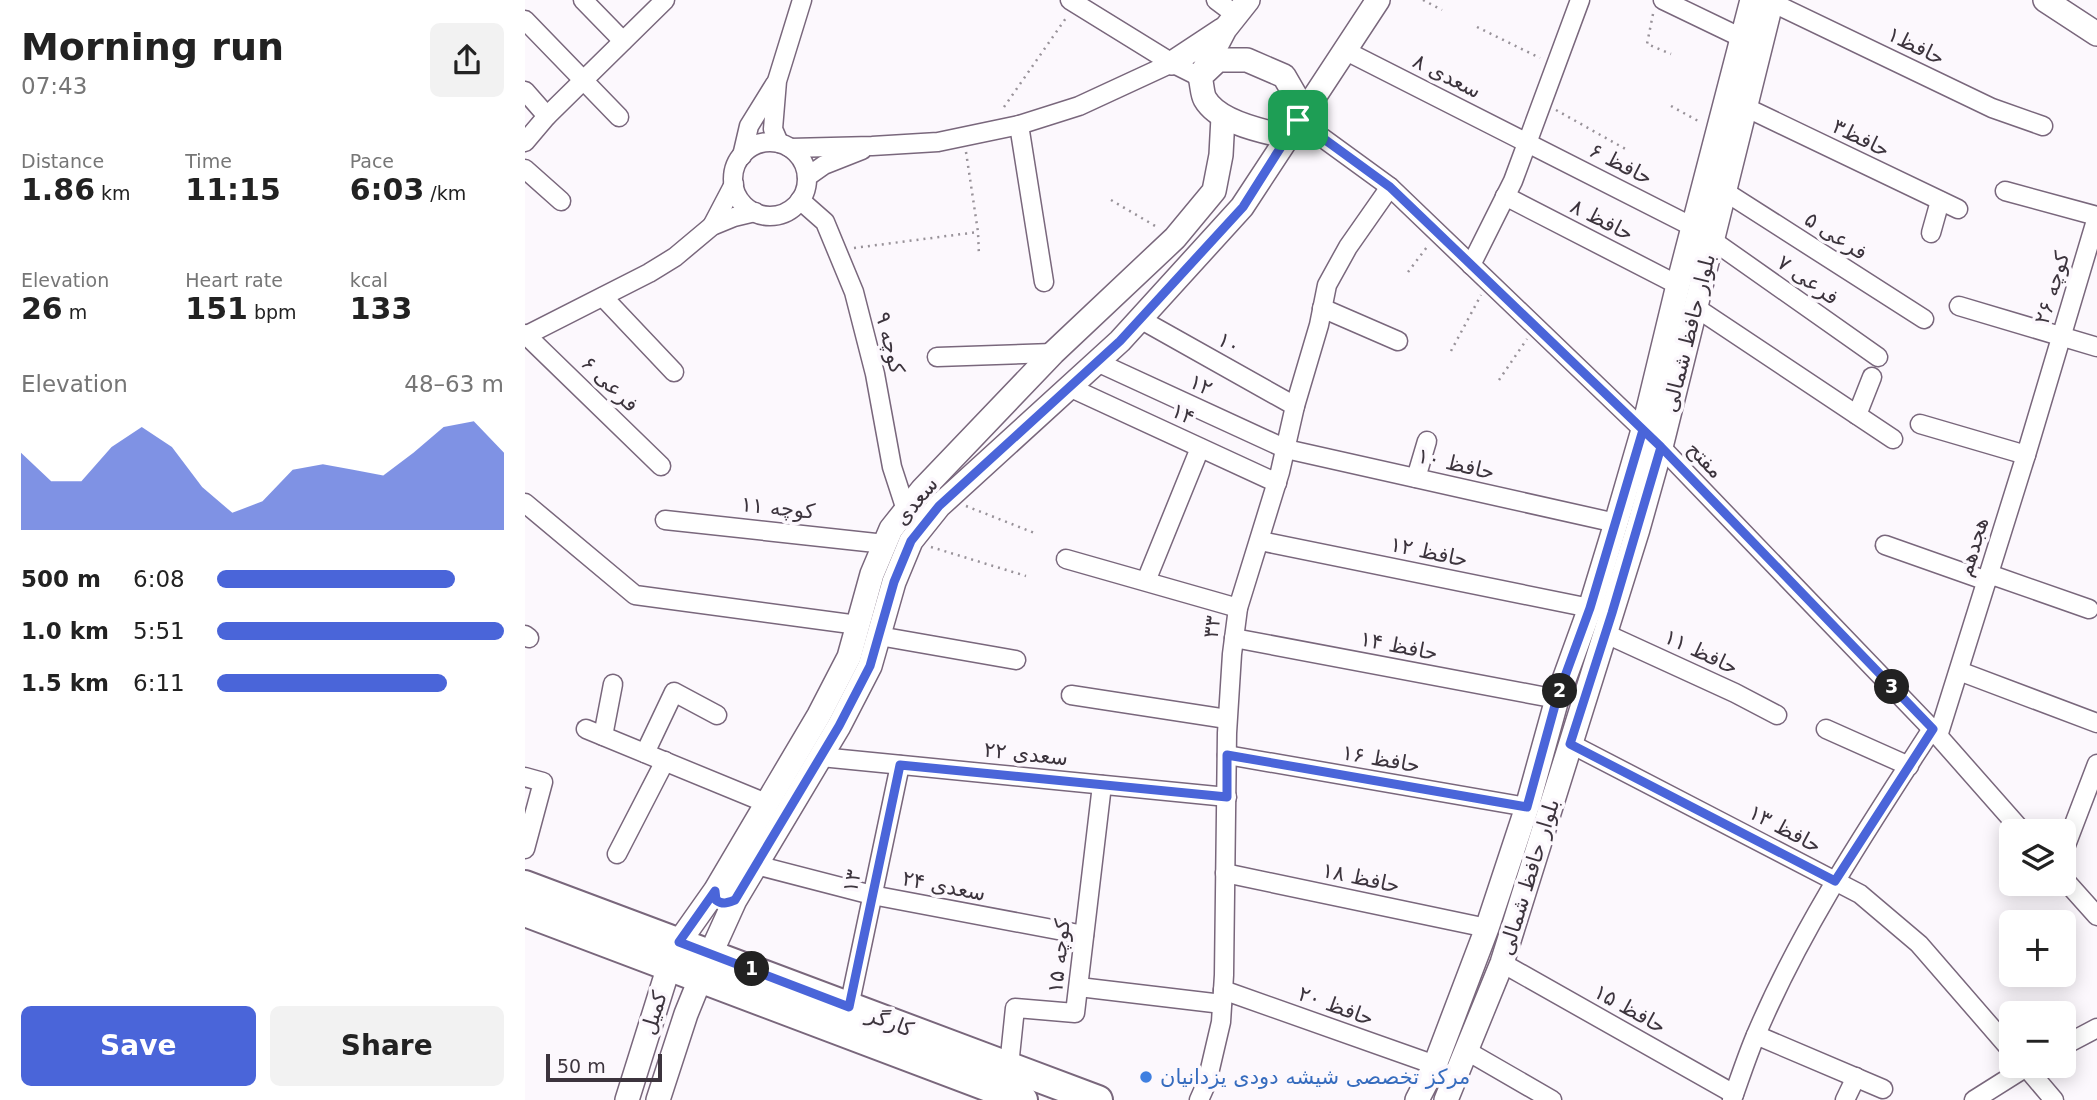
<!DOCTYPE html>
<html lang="en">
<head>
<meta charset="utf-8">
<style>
  :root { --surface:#fff; --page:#f2f2f2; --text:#222; --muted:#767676; --accent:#4a65d9 }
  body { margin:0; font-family:"DejaVu Sans","Noto Naskh Arabic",sans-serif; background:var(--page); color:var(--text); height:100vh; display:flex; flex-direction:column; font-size:26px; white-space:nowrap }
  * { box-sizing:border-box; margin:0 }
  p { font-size:23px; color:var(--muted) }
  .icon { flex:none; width:38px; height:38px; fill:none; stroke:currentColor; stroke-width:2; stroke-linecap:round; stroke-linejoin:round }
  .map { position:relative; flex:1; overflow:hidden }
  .details { display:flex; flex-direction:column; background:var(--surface); width:525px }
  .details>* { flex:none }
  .buttons { position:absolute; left:1474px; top:819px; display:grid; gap:14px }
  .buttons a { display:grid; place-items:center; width:77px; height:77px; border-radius:10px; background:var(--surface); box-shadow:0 4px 18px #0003; font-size:35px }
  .scale { position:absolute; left:21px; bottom:18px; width:116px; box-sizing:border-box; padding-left:7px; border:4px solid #3c343d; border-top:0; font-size:19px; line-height:24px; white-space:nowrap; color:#3c343d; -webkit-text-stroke:5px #fcf8fd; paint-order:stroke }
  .pin { position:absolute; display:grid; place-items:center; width:60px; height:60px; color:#fff; margin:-30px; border-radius:14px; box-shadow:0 4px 10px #0006 }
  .km { position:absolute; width:35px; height:35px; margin:-18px; border-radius:50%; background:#222; color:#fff; font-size:19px; line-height:35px; text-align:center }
  .round { display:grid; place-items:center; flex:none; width:74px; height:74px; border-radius:10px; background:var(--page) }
  .summary { display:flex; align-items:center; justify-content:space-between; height:119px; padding:0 21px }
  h1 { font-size:38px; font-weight:700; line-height:52px }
  .stats { display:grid; grid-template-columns:repeat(3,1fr); gap:10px; height:119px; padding:7px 21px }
  .stats div { display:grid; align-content:center }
  .stats b { font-size:30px; font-weight:700 }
  .stats small { font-size:19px; font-weight:400 }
  .stats p { font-size:19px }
  .chart { height:196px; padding:14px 21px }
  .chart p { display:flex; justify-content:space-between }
  .chart svg { width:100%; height:126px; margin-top:7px; fill:var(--accent); opacity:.7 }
  .button { display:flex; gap:14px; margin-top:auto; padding:14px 21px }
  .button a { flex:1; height:80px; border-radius:10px; background:var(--accent); color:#fff; font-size:28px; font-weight:700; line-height:80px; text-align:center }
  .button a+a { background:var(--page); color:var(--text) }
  ul { padding:0 21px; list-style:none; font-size:23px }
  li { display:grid; grid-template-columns:112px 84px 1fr; align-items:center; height:52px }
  li i { height:18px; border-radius:9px; background:var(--accent) }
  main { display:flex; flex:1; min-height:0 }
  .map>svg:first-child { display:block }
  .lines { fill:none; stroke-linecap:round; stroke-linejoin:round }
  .minor-casing { stroke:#79677c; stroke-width:21 }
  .tertiary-casing { stroke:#79677c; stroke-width:26 }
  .primary-casing { stroke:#79677c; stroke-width:32 }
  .path { stroke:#989299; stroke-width:2.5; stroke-dasharray:2 5; stroke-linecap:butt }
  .minor { stroke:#fff; stroke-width:18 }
  .tertiary { stroke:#fff; stroke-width:23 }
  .primary { stroke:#fff; stroke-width:28 }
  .route-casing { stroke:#fff; stroke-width:14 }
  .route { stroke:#4a65d9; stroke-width:9 }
  .shop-dot { fill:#3f7fe0; stroke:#fcf8fd; stroke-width:2.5 }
  .labels { text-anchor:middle; stroke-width:7; stroke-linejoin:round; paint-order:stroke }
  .street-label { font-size:21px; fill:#3c343d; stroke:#fcf8fd }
  .shop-label { font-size:21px; fill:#366cbe; stroke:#fcf8fd; text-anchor:start }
</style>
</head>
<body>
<main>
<section class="details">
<div class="summary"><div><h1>Morning run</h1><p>07:43</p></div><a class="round"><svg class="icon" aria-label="share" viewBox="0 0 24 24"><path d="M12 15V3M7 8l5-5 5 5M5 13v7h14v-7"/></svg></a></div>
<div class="stats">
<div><p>Distance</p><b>1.86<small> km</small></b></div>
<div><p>Time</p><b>11:15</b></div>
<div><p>Pace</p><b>6:03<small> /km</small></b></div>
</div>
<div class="stats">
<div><p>Elevation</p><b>26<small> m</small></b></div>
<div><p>Heart rate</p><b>151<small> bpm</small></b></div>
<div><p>kcal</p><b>133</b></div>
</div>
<div class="chart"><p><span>Elevation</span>48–63 m</p>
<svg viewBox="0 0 160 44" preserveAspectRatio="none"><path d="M0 44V17L10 27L20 27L30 15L40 8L50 15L60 29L70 38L80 34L90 23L100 21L110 23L120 25L130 17L140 8L150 6L160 17V44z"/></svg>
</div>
<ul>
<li><b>500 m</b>6:08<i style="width:83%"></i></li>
<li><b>1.0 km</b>5:51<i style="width:100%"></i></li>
<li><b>1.5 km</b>6:11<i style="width:80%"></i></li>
</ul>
<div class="button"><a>Save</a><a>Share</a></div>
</section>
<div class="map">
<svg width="1572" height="1100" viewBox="0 0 1572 1100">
  <rect width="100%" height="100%" fill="#fcf8fd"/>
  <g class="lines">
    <defs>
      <g id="minor">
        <path d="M58,0L98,41"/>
        <path d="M545,0L647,63L675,77"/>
        <path d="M691,0L711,15"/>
        <path d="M1138,0L1217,38"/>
        <path d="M1246,2L1467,108L1518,126"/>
        <path d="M0,20L94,117"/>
        <path d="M821,51L1168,227"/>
        <path d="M0,91L22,116"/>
        <path d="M1220,107L1433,209"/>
        <path d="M773,120L865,187L1136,447L1407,729L1497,831"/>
        <path d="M494,125L519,282"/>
        <path d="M0,142L22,116L140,0"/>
        <circle cx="245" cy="179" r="37"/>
        <path d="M254,143L248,129L252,81L277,0"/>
        <path d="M265,148L347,146L413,142L494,125L554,106L647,63"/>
        <path d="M217,156L224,126L250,84"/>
        <path d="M0,169L36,201"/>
        <path d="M282,177L299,165L337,150"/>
        <path d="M1199,191L1399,319"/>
        <path d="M1480,191L1572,216"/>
        <path d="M980,196L1153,285"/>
        <path d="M275,200L300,222L329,292L350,374L367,467L381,510"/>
        <path d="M187,226L209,184"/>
        <path d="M1406,233L1415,201"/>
        <path d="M1187,240L1353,357"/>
        <path d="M946,265L988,181L1055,0"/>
        <path d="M78,297L149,372"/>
        <path d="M1434,306L1572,347"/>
        <path d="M1170,307L1368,439"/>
        <path d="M797,308L873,341"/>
        <path d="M615,319L770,406"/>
        <path d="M0,334L136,466"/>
        <path d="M0,336L124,273L150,257L187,226L209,217L230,212"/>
        <path d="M412,357L528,353"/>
        <path d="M572,362L761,449L1091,523"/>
        <path d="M544,387L752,483"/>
        <path d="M1332,415L1347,377"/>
        <path d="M1395,424L1501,455"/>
        <path d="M891,478L902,441"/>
        <path d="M0,503L110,595L333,625"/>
        <path d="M140,520L360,544"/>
        <path d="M735,541L1065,608"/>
        <path d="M1360,545L1462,581"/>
        <path d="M541,559L713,608"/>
        <path d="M1464,574L1564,609"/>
        <path d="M621,581L675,448"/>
        <path d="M1079,633L1210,693L1252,715"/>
        <path d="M0,635L4,638"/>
        <path d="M354,636L491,660"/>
        <path d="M709,638L1032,699"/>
        <path d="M1434,671L1572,723"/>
        <path d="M546,695L702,719"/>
        <path d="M61,729L241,803"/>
        <path d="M1301,729L1384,766"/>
        <path d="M78,736L88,684"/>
        <path d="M1413,736L1501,455L1572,217"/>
        <path d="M1046,744L1335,894L1394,944L1486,1050"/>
        <path d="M120,753L149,692L192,715"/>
        <path d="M702,755L1002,807"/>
        <path d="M296,757L702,797"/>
        <path d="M0,777L18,782L0,849"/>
        <path d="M1538,853L1572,764"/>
        <path d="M92,854L140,761"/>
        <path d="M231,865L347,895L559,935"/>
        <path d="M700,873L962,928"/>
        <path d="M1538,878L1572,916"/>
        <path d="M977,963L1209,1094"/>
        <path d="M554,987L697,1004"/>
        <path d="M698,990L910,1065"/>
        <path d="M324,1007L375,765"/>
        <path d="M1231,1035L1358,1089"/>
        <path d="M1538,1046L1572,1028"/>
        <path d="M942,1051L1027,1100"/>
        <path d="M484,1066L490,1008L550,1013L577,785"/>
        <path d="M1500,1066L1529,1100"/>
        <path d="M674,1100L682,1082L696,1022L699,975L702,733L707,654L713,608L755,472L770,406L794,325L802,285L823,247L865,187"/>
        <path d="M1207,1100C1215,1078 1222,1056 1231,1035C1277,926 1343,828 1407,729"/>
        <path d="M1320,1100L1331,1077"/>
        <path d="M1449,1100L1503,1066"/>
      </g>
      <g id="tertiary">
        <path d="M1520,0L1572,34"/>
        <path d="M693,60H722L759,76L770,95L773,120L750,134C728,129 692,120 680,99C677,94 677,83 675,77Z"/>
        <path d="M647,63L697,30"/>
        <path d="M678,71L700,29L723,0"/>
        <path d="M154,942L190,891L294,715L324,657L347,574L366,529L397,490L528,353L650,238L689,191L696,155L698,117"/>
        <path d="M186,953L210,900L314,726L345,666L369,582L386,541L414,506L595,341L717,207L853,0"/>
        <path d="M102,1100L144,966"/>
        <path d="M133,1100L161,1014L176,977"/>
        <path d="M892,1100L910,1065L962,928L1002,807L1032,699L1065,608L1091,523L1118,430L1153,285L1227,0"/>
        <path d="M921,1100L977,963L1113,529L1136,447L1247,0"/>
      </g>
      <g id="primary">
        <path d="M0,885L573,1100"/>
        <path d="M0,912L498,1100"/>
      </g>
    </defs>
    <use href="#minor" class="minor-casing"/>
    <use href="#tertiary" class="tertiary-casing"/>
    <use href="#primary" class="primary-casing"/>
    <g class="path">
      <path d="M898,0L917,10"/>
      <path d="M1128,14L1122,44L1146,54"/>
      <path d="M952,27L1015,58"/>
      <path d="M1146,106L1175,122"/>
      <path d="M479,107L541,18"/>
      <path d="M1031,110L1104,151"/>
      <path d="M441,152L453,232L454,256"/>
      <path d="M586,200L632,227"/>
      <path d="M329,248L453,232"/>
      <path d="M883,272L902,247"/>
      <path d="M926,351L956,295"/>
      <path d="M974,380L1002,339"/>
      <path d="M441,506L512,534"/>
      <path d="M406,547L501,576"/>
    </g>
    <use href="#minor" class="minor"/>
    <use href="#tertiary" class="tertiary"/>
    <use href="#primary" class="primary"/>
  </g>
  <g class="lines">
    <defs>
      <path id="route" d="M773,120L718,207L595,341L414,506L386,541L369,582L345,666L314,726L210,900C202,903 198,905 191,900L190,891L154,942L324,1007L375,765L702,797V755L1002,807L1032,698L1065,608L1118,430L1136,447L1087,613L1045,744L1310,881L1408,729L1136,447L913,233L865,187L773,120"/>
    </defs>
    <use href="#route" class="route-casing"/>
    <use href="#route" class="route"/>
  </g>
  <circle class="shop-dot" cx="621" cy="1077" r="7"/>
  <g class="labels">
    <g class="street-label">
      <text transform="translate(1391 46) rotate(26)" y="7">حافظ۱</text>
      <text transform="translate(922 76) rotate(27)" y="7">سعدی ۸</text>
      <text transform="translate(1336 138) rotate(26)" y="7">حافظ۳</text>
      <text transform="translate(1096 164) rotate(27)" y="7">حافظ ۶</text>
      <text transform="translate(1077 220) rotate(27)" y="7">حافظ ۸</text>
      <text transform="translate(1311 236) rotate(33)" y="7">فرعی ۵</text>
      <text transform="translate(1283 280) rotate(35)" y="7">فرعی ۷</text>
      <text transform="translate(1527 288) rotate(-73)" y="7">کوچه ۲۶</text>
      <text transform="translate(1164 333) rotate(-76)" y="7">بلوار حافظ شمالی</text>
      <text transform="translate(365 343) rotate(76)" y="7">کوچه ۹</text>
      <text transform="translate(704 343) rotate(30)" y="7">۱۰</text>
      <text transform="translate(85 384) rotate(44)" y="7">فرعی ۶</text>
      <text transform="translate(676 385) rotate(25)" y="7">۱۲</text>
      <text transform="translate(658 414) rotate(25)" y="7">۱۴</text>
      <text transform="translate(1180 460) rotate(46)" y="7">مفتح</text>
      <text transform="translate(931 464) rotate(13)" y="7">حافظ ۱۰</text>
      <text transform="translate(391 501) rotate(-50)" y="7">سعدی</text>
      <text transform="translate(253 508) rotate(6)" y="7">کوچه ۱۱</text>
      <text transform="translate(1448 547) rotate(-73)" y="7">هجدهم</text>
      <text transform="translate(904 552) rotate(12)" y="7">حافظ ۱۲</text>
      <text transform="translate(687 627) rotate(-83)" y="7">۳۳</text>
      <text transform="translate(874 646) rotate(11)" y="7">حافظ ۱۴</text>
      <text transform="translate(1176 652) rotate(25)" y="7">حافظ ۱۱</text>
      <text transform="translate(501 754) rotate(6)" y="7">سعدی ۲۲</text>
      <text transform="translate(856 759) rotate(10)" y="7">حافظ ۱۶</text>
      <text transform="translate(1260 829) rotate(28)" y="7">حافظ ۱۳</text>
      <text transform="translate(1004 877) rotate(-73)" y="7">بلوار حافظ شمالی</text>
      <text transform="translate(836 878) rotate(12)" y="7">حافظ ۱۸</text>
      <text transform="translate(327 881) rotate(-78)" y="7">۱۳</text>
      <text transform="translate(419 886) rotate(11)" y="7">سعدی ۲۴</text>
      <text transform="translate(534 956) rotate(-84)" y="7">کوچه ۱۵</text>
      <text transform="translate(811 1006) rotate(20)" y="7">حافظ ۲۰</text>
      <text transform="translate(1105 1009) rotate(29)" y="7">حافظ ۱۵</text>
      <text transform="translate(129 1013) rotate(-73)" y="7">کمیل</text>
      <text transform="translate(365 1022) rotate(21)" y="7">کارگر</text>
    </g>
    <g class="shop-label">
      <text x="635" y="1084">مرکز تخصصی شیشه دودی یزدانیان</text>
    </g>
  </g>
</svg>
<div class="buttons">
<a><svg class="icon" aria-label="layers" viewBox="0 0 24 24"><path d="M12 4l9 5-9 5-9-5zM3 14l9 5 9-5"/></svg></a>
<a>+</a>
<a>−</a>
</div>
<div class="scale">50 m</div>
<div class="pin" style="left:773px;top:120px;background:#1e9e55"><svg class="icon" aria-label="arrive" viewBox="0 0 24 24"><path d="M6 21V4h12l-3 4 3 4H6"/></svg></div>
<b class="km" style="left:227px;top:969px">1</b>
<b class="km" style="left:1035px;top:691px">2</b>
<b class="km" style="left:1367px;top:687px">3</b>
</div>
</main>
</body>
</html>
